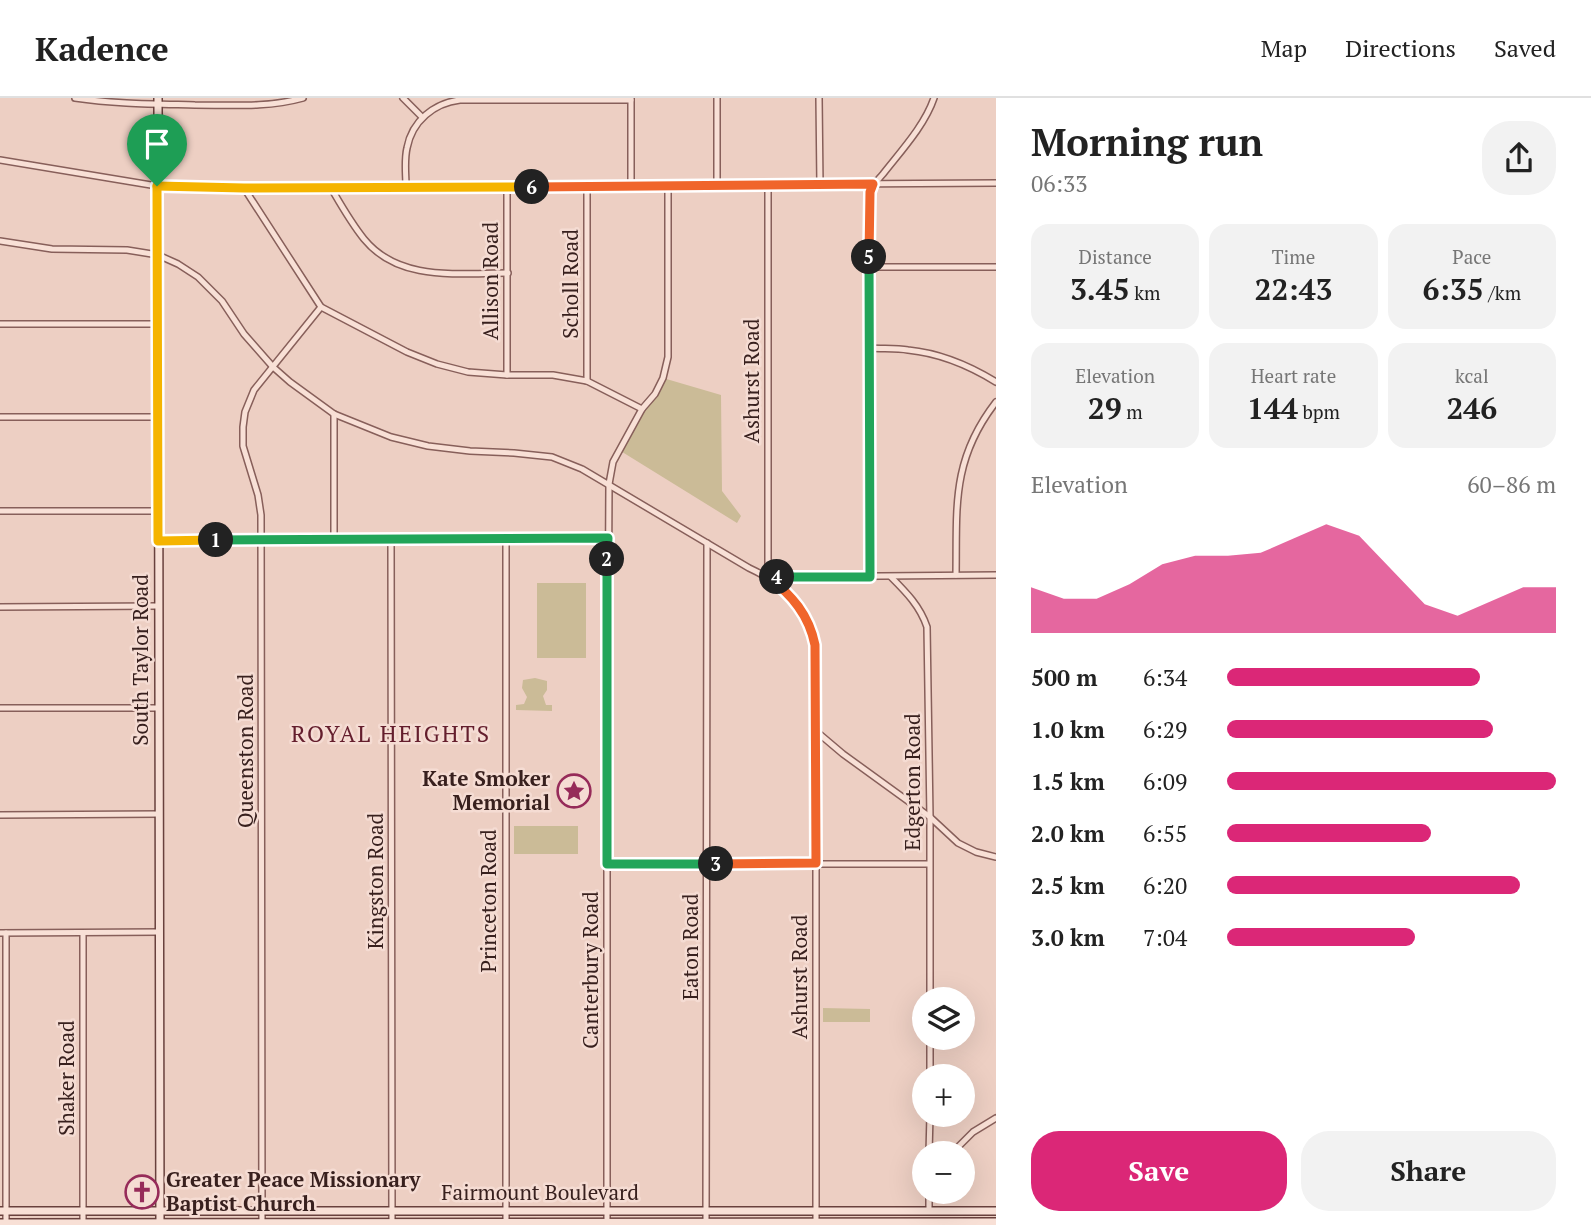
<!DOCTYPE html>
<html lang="en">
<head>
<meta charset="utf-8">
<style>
  :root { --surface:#fff; --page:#f2f2f2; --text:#222; --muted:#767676; --line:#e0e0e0; --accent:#db2777 }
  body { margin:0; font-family:"PT Serif",serif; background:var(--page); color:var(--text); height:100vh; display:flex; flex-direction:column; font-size:26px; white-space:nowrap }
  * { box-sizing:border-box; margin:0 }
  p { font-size:23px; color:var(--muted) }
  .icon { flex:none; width:38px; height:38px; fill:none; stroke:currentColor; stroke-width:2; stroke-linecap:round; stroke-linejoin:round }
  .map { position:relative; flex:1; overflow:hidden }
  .sheet { display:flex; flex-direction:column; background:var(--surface); width:595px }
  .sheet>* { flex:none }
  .controls { position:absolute; left:912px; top:889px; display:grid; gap:14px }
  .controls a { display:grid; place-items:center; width:63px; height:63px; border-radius:50%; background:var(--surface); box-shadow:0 7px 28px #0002; font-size:35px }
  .pin { position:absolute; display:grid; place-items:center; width:60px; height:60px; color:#fff; margin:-72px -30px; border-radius:50% 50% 50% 0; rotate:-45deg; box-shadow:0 0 7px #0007 }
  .pin .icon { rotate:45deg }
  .km { position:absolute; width:35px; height:35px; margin:-18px; border-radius:50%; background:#222; color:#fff; font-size:19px; line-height:35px; text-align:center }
  .round { display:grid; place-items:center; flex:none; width:74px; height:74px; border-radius:28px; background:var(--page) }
  .head { display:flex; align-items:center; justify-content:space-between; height:119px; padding:0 35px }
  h1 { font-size:38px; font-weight:700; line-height:52px }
  .stats { display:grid; grid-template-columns:repeat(3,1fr); gap:10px; height:119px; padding:7px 35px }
  .stats div { display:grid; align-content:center; border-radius:18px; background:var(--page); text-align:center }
  .stats b { font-size:30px; font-weight:700 }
  .stats small { font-size:19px; font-weight:400 }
  .stats p { font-size:19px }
  .chart { height:196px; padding:14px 35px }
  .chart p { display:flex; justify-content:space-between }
  .chart svg { width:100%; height:126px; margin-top:7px; fill:var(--accent); opacity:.7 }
  .cta { display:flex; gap:14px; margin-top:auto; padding:14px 35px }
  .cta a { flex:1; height:80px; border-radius:28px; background:var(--accent); color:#fff; font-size:28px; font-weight:700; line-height:80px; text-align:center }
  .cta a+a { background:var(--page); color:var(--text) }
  ul { padding:0 35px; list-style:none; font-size:23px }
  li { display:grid; grid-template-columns:112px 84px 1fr; align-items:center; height:52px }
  li i { height:18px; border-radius:9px; background:var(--accent) }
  header { display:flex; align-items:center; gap:42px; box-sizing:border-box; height:98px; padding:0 35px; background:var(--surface); border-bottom:2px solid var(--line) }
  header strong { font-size:33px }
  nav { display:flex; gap:38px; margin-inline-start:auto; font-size:24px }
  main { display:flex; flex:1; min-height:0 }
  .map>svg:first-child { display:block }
  .green { fill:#cbbb97 }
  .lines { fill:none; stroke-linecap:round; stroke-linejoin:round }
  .street-casing { stroke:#875f5a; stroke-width:8 }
  .secondary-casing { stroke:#69413d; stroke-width:10 }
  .street { stroke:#f8e0d6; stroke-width:5 }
  .secondary { stroke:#f8e0d6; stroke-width:7 }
  .split-1-casing { stroke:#fff; stroke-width:14 }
  .split-2-casing { stroke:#fff; stroke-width:14 }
  .split-3-casing { stroke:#fff; stroke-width:14 }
  .split-4-casing { stroke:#fff; stroke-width:14 }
  .split-5-casing { stroke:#fff; stroke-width:14 }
  .split-6-casing { stroke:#fff; stroke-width:14 }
  .split-7-casing { stroke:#fff; stroke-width:14 }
  .split-1 { stroke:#f5b400; stroke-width:9 }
  .split-2 { stroke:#22a559; stroke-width:9 }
  .split-3 { stroke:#22a559; stroke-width:9 }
  .split-4 { stroke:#f0652b; stroke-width:9 }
  .split-5 { stroke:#22a559; stroke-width:9 }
  .split-6 { stroke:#f0652b; stroke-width:9 }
  .split-7 { stroke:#f5b400; stroke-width:9 }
  .labels { text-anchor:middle; stroke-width:5; stroke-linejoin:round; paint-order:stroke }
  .street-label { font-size:21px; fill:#38201e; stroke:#f5dcd3 }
  .poi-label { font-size:21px; font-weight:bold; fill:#38201e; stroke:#f5dcd3; text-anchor:end }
  .neighbourhood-label { font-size:23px; letter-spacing:2px; fill:#641e2d; stroke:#f5dcd3 }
</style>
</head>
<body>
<header>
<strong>Kadence</strong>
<nav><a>Map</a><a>Directions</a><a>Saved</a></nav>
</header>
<main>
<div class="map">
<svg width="996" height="1127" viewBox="0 0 996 1127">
  <rect width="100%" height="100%" fill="#edcfc3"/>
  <g class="green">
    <path d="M663,280L721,297L722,393L741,418L737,425L619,352Z"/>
    <rect x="537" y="485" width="49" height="75"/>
    <path d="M535,580L547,583V592L543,598L546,607H552V613L516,612V607L524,606L527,599L522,590L523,582Z"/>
    <rect x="514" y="728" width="64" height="28"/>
    <path d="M823,910L870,911V924H823Z"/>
  </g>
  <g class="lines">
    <defs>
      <g id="street">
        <path d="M75,0C115,6 155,6 195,7C231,7 267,10 303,0"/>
        <path d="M403,0L422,19"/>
        <path d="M631,0V88"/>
        <path d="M819,0L820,87"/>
        <path d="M0,62L157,88L244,90L996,85"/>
        <path d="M717,87V0"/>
        <path d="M768,87V479"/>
        <path d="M587,88V283"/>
        <path d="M406,89C406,76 404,63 407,50C412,23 434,5 460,2H631"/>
        <path d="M507,89V277"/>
        <path d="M244,90L321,209L407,254L437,266L468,274L507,277H553L587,283L642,311"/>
        <path d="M331,90C341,107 351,125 364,141C399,184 458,175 508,175"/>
        <path d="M0,143L52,151L127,152L158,157L178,166L198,179L222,203L244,236L273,269L290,284L334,316L391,339L428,348L470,353L514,355L552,359L582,371L749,470C790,489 813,514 816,561V1124"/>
        <path d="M869,169H996"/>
        <path d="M0,226H158"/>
        <path d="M870,250C882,251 896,250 908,252C939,255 970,268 996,284"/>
        <path d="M0,319H158"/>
        <path d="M0,413H158"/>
        <path d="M334,441V316"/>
        <path d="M391,441L392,1124"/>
        <path d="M158,443L468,440H608"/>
        <path d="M956,477C957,409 951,362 996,304"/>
        <path d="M768,479L996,477"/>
        <path d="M871,479L870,94C873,86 878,82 883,76C901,53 925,27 934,0"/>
        <path d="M891,479C906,494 920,508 927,529L930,719V901"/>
        <path d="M0,509L158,508"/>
        <path d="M0,610H159"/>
        <path d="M817,634L843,656L930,719L958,745L976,754L996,759"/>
        <path d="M0,717L159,716"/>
        <path d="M607,766H929"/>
        <path d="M0,835L159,834"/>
        <path d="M6,835V1125"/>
        <path d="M83,835V1125"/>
        <path d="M930,940V978"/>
        <path d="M929,1055L930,1017"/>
        <path d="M952,1055L973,1034L996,1020"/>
        <path d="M929,1113V1094"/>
        <path d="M506,1124V440"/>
        <path d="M607,1124V741L609,386L613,364L642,311L655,296L663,280L668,259V88"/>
        <path d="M262,1125L261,417L258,397L243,348V329L245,314L254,292L321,209"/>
        <path d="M706,1127L707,445"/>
      </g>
      <g id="secondary">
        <path d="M158,0L160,1125"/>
        <path d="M0,1113H996"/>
        <path d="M0,1125L996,1124"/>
      </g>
    </defs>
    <use href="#street" class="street-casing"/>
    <use href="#secondary" class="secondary-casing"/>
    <use href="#street" class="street"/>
    <use href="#secondary" class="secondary"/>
  </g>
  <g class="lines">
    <defs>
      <path id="split-1" d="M157,88L158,443L216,442"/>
      <path id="split-2" d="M216,442L608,440L607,461"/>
      <path id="split-3" d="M607,461V766H716"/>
      <path id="split-4" d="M716,766L816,765L815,547C809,517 792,497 768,479H777"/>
      <path id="split-5" d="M777,479H870L869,159"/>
      <path id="split-6" d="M532,89L873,86L870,94L869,159"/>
      <path id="split-7" d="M157,88L244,90L532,89"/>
    </defs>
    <use href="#split-1" class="split-1-casing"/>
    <use href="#split-2" class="split-2-casing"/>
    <use href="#split-3" class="split-3-casing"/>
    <use href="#split-4" class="split-4-casing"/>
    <use href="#split-5" class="split-5-casing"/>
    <use href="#split-6" class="split-6-casing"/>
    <use href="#split-7" class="split-7-casing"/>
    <use href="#split-1" class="split-1"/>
    <use href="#split-2" class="split-2"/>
    <use href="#split-3" class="split-3"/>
    <use href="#split-4" class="split-4"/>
    <use href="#split-5" class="split-5"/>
    <use href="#split-6" class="split-6"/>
    <use href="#split-7" class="split-7"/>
  </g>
  <defs>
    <symbol id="sight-ring" viewBox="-11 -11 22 22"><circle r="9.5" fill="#f5dcd3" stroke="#962b59" stroke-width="1.5"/><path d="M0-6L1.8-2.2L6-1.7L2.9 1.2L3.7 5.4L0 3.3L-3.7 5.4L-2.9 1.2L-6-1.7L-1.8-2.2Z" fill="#962b59"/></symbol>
    <symbol id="church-ring" viewBox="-11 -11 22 22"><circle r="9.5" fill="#f5dcd3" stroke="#962b59" stroke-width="1.5"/><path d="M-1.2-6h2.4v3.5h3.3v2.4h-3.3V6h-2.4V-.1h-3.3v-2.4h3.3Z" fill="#962b59"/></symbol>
  </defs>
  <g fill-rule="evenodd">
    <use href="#sight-ring" x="555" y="674" width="38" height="38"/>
    <use href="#church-ring" x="123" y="1075" width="38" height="38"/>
  </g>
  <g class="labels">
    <g class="street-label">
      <text transform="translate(491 183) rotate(-90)" y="7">Allison Road</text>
      <text transform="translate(571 186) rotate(-90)" y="7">Scholl Road</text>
      <text transform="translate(752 283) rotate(-90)" y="7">Ashurst Road</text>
      <text transform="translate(141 562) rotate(-90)" y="7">South Taylor Road</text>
      <text transform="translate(246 653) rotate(-90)" y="7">Queenston Road</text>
      <text transform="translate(913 684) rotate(-90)" y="7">Edgerton Road</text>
      <text transform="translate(376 783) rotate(-90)" y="7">Kingston Road</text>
      <text transform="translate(489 803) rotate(-90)" y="7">Princeton Road</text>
      <text transform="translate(691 849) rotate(-90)" y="7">Eaton Road</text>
      <text transform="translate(591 872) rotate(-90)" y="7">Canterbury Road</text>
      <text transform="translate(800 879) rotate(-90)" y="7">Ashurst Road</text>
      <text transform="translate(67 980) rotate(-90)" y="7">Shaker Road</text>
      <text x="540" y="1102">Fairmount Boulevard</text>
    </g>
    <g class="poi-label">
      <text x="550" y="688">Kate Smoker<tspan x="550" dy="24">Memorial</tspan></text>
      <text x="166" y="1089" text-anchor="start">Greater Peace Missionary<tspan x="166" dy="24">Baptist Church</tspan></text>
    </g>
    <g class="neighbourhood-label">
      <text x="391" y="644">ROYAL HEIGHTS</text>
    </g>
  </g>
</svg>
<div class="controls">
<a><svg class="icon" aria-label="layers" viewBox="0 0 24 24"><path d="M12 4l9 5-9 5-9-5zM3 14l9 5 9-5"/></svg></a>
<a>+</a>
<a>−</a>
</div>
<div class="pin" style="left:157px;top:88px;background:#1e9e55"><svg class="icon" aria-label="arrive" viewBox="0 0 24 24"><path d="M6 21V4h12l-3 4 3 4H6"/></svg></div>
<b class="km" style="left:216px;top:442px">1</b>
<b class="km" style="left:607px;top:461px">2</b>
<b class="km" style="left:716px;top:766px">3</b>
<b class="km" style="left:777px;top:479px">4</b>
<b class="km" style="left:869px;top:159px">5</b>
<b class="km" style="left:532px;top:89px">6</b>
</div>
<section class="sheet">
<div class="head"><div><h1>Morning run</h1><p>06:33</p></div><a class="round"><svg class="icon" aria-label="share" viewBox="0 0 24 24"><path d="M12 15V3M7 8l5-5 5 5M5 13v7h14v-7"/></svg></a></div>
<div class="stats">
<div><p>Distance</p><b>3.45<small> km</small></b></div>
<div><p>Time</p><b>22:43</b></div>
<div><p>Pace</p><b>6:35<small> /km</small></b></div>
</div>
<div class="stats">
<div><p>Elevation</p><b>29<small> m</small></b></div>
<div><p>Heart rate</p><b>144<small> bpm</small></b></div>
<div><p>kcal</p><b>246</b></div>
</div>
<div class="chart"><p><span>Elevation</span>60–86 m</p>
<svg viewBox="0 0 160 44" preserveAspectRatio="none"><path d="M0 44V28L10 32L20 32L30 27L40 20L50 17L60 17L70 16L80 11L90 6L100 10L110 22L120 34L130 38L140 33L150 28L160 28V44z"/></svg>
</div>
<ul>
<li><b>500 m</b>6:34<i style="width:77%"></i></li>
<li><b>1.0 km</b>6:29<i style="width:81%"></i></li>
<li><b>1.5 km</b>6:09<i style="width:100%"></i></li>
<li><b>2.0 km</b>6:55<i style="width:62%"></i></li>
<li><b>2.5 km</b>6:20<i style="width:89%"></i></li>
<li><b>3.0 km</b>7:04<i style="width:57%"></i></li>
</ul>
<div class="cta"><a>Save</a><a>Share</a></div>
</section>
</main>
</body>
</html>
